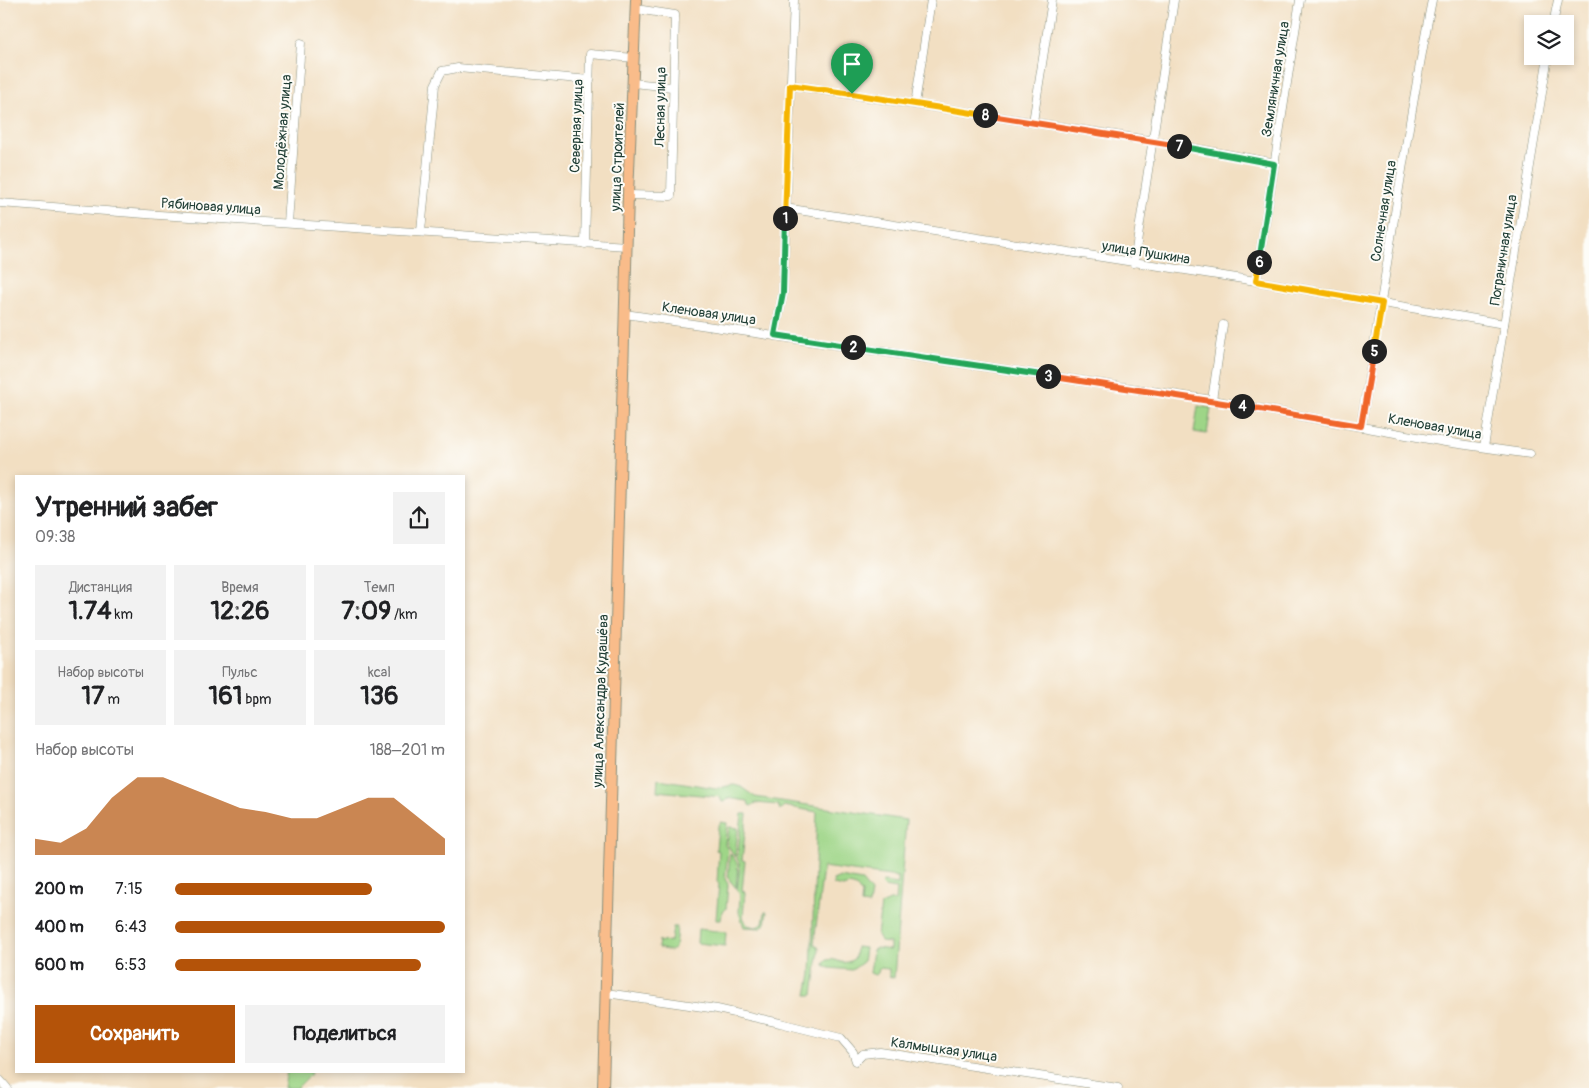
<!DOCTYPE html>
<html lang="ru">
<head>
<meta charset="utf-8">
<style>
  :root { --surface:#fff; --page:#f2f2f2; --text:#202124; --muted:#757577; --accent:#b45309 }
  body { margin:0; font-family:Pangolin,sans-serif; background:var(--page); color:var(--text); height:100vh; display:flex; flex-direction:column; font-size:19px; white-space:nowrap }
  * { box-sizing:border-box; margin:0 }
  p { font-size:16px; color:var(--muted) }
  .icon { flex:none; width:28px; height:28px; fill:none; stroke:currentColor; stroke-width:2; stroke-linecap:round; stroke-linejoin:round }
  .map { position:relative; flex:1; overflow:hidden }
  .side { position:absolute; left:15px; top:475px; width:450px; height:598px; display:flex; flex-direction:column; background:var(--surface); border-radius:0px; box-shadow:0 2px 8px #0003 }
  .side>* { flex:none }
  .fabs { position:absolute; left:1524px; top:15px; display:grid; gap:10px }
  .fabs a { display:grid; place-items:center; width:50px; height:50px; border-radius:0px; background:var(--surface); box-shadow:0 2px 8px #0003; font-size:25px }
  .pin { position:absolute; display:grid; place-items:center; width:42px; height:42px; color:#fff; margin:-51px -21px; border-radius:50% 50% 50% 0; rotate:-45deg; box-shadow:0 0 5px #0007 }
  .pin .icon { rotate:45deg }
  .km { position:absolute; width:25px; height:25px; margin:-12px; border-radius:50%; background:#222; color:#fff; font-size:14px; line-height:25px; text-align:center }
  .round { display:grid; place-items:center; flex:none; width:52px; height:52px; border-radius:0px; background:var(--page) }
  .overview { display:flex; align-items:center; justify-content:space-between; height:85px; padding:0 20px }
  h1 { font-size:28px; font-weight:700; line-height:38px }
  .metrics { display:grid; grid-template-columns:repeat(3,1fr); gap:8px; height:85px; padding:5px 20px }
  .metrics div { display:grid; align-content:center; border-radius:0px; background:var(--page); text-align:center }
  .metrics b { font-size:25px; font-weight:700 }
  .metrics small { font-size:14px; font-weight:400 }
  .metrics p { font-size:14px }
  .chart { height:140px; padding:10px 20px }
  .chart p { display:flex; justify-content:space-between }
  .chart svg { width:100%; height:90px; margin-top:5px; fill:var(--accent); opacity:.7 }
  .action { display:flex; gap:10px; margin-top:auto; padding:10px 20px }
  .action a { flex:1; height:58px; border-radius:0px; background:var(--accent); color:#fff; font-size:20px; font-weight:700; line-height:58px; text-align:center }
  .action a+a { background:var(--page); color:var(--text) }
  ul { padding:0 20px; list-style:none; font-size:16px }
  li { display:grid; grid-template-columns:80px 60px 1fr; align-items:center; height:38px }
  li i { height:12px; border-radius:6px; background:var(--accent) }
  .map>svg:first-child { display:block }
  .green { fill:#9ed587; stroke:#5e895e }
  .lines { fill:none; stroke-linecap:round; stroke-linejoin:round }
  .minor-casing { stroke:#888e7b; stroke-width:9 }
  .major-casing { stroke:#888e7b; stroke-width:12 }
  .minor { stroke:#fff; stroke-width:8 }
  .major { stroke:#f9bc8a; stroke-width:10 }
  .split-1-casing { stroke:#fff; stroke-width:10 }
  .split-2-casing { stroke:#fff; stroke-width:10 }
  .split-3-casing { stroke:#fff; stroke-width:10 }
  .split-4-casing { stroke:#fff; stroke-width:10 }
  .split-5-casing { stroke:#fff; stroke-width:10 }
  .split-6-casing { stroke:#fff; stroke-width:10 }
  .split-7-casing { stroke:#fff; stroke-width:10 }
  .split-8-casing { stroke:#fff; stroke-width:10 }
  .split-9-casing { stroke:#fff; stroke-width:10 }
  .split-1 { stroke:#f5b400; stroke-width:6 }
  .split-2 { stroke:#22a559; stroke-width:6 }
  .split-3 { stroke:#22a559; stroke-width:6 }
  .split-4 { stroke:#f0652b; stroke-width:6 }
  .split-5 { stroke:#f0652b; stroke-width:6 }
  .split-6 { stroke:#f5b400; stroke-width:6 }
  .split-7 { stroke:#22a559; stroke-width:6 }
  .split-8 { stroke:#f0652b; stroke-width:6 }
  .split-9 { stroke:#f5b400; stroke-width:6 }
  .labels { text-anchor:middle; stroke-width:4; stroke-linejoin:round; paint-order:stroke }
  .street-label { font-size:14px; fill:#1f3d34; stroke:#fdfcf7 }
</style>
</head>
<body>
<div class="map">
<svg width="1589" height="1088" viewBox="0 0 1589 1088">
  <rect width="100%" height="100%" fill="#fdfcf7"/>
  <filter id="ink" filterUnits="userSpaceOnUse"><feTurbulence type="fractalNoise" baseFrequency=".02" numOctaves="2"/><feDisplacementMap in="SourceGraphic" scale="10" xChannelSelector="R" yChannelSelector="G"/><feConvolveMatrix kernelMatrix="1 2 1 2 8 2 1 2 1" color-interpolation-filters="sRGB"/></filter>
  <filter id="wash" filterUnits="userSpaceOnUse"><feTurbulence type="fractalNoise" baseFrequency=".0096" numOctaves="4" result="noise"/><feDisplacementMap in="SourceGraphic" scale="20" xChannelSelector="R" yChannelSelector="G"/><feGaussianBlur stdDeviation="1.12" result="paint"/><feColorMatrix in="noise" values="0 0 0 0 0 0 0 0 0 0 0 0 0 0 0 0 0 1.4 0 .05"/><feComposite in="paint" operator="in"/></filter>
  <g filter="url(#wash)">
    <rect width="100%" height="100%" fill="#f2dfc2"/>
    <g class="green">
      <path d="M1198,406L1211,408L1207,434L1194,432Z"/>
      <path d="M658,779L716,788L734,785L741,787L755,797L906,820L894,978L889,976V969L879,968L878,973L875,975L870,973L873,950L877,948L890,950V943L881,942L877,935L881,905L890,901H895L896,889L884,887L881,884L883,882L898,884V877L823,867L814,944L818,946L819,949L813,995H807L811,974L817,812L784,806L780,810L778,805L756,803L751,806L749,805L748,801L727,798L726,801L722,802L720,797L712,796L657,791Z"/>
      <path d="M742,814H747L742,860L745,861L742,891L745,892L743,917L747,925L756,927L763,924L765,912H767L765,924L761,928L744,927L739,912L740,895L737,890L740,863L737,859Z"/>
      <path d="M721,822L727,823L725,845L728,850L725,879L728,884L726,909L722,913L721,920H716L719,884L717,882C718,871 718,861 719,851L716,850L718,827Z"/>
      <path d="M729,827L738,828L735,857L727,844Z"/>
      <path d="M730,853L738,864L736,888L728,878Z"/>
      <path d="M840,877L862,881L871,892L869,905L861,904L862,893C857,887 851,883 843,887L834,885L833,880Z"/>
      <path d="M673,927H677L675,948L671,951L658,948L659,940L660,942L671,941Z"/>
      <path d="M698,929L726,932L725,946L697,943Z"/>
      <path d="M856,947L865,948L863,962L852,970L829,968L824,965L825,961C837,955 840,969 855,958Z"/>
      <path d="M287,1071H310L311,1074L297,1088H284Z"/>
    </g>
  </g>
  <g filter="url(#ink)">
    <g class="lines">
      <defs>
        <g id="minor">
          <path d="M1553,24L1558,0"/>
          <path d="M633,83L672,87"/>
          <path d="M790,85L1154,141L1275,163"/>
          <path d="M915,104L931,0"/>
          <path d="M1033,122L1052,0"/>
          <path d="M628,195L671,196L675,15L636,9"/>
          <path d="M0,203L159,215L627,246"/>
          <path d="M785,208L1256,281L1504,324"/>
          <path d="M288,223L301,43"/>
          <path d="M421,231L435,85L442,71L458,68L590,80"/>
          <path d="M585,244L590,54L634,58"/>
          <path d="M1134,263L1174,0"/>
          <path d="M1256,281L1300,0"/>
          <path d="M625,314L1212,400L1445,442L1530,454"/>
          <path d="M775,335L783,293L794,0"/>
          <path d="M1212,400L1223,325"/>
          <path d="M1361,426C1385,284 1404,141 1432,0"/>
          <path d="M1484,447L1548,56"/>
          <path d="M606,993L717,1009L780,1023L841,1038L853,1052L856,1061L863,1054L880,1052L1118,1088"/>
          <path d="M0,1080L7,1088"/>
        </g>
        <path id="major" d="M603,1088L628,195L636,0"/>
      </defs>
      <use href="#minor" class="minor-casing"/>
      <use href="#major" class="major-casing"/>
      <use href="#minor" class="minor"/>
      <use href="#major" class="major"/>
    </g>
  </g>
  <g class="lines" filter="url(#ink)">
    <defs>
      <path id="split-1" d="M785,218L790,85L852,94"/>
      <path id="split-2" d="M785,218L783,293L775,335L853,347"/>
      <path id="split-3" d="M853,347L1048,376"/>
      <path id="split-4" d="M1048,376L1242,406"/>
      <path id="split-5" d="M1242,406L1361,426L1374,351"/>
      <path id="split-6" d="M1259,262L1256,281L1382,303L1374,351"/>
      <path id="split-7" d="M1179,146L1274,164L1259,262"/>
      <path id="split-8" d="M985,115L1179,146"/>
      <path id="split-9" d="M852,94L985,115"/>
    </defs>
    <use href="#split-1" class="split-1-casing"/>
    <use href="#split-2" class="split-2-casing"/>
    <use href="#split-3" class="split-3-casing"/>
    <use href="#split-4" class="split-4-casing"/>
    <use href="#split-5" class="split-5-casing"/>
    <use href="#split-6" class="split-6-casing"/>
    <use href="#split-7" class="split-7-casing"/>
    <use href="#split-8" class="split-8-casing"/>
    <use href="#split-9" class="split-9-casing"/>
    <use href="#split-1" class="split-1"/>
    <use href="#split-2" class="split-2"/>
    <use href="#split-3" class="split-3"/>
    <use href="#split-4" class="split-4"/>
    <use href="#split-5" class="split-5"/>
    <use href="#split-6" class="split-6"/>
    <use href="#split-7" class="split-7"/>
    <use href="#split-8" class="split-8"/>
    <use href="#split-9" class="split-9"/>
  </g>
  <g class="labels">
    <g class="street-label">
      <text transform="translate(1275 79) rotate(-81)" y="5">Земляничная улица</text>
      <text transform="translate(660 107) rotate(-89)" y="5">Лесная улица</text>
      <text transform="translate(576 126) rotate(-88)" y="5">Северная улица</text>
      <text transform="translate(282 132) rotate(-86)" y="5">Молодёжная улица</text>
      <text transform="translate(617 157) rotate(-88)" y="5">улица Строителей</text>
      <text transform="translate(211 206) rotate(4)" y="5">Рябиновая улица</text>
      <text transform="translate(1383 211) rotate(-81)" y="5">Солнечная улица</text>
      <text transform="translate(1503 250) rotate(-81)" y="5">Пограничная улица</text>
      <text transform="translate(1146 252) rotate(9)" y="5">улица Пушкина</text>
      <text transform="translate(709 313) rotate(8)" y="5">Кленовая улица</text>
      <text transform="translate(1435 426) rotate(10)" y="5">Кленовая улица</text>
      <text transform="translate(600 701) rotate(-88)" y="5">улица Александра Кудашёва</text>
      <text transform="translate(944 1049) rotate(8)" y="5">Калмыцкая улица</text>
    </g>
  </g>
</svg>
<div class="fabs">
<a><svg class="icon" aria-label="layers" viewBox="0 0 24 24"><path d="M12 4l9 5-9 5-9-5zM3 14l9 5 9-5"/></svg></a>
</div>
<div class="pin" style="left:852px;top:94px;background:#1e9e55"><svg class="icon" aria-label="arrive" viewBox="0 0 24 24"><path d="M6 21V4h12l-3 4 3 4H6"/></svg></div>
<b class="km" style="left:785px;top:218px">1</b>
<b class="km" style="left:853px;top:347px">2</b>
<b class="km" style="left:1048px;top:376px">3</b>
<b class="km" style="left:1242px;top:406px">4</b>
<b class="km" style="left:1374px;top:351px">5</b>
<b class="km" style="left:1259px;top:262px">6</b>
<b class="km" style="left:1179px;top:146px">7</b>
<b class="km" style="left:985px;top:115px">8</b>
<section class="side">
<div class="overview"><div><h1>Утренний забег</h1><p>09:38</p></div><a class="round"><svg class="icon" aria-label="share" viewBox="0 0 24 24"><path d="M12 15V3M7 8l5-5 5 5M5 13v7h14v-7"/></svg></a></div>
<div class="metrics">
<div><p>Дистанция</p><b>1.74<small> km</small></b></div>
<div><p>Время</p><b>12:26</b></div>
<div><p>Темп</p><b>7:09<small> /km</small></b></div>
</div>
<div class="metrics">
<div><p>Набор высоты</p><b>17<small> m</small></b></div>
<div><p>Пульс</p><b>161<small> bpm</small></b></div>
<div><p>kcal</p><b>136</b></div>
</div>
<div class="chart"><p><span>Набор высоты</span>188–201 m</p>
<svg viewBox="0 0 160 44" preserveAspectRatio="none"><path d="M0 44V36L10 38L20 31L30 16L40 6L50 6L60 11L70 16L80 21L90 23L100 26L110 26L120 21L130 16L140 16L150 26L160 36V44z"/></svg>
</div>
<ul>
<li><b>200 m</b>7:15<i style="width:73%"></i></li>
<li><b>400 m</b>6:43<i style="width:100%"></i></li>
<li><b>600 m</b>6:53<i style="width:91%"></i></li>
</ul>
<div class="action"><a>Сохранить</a><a>Поделиться</a></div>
</section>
</div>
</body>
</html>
